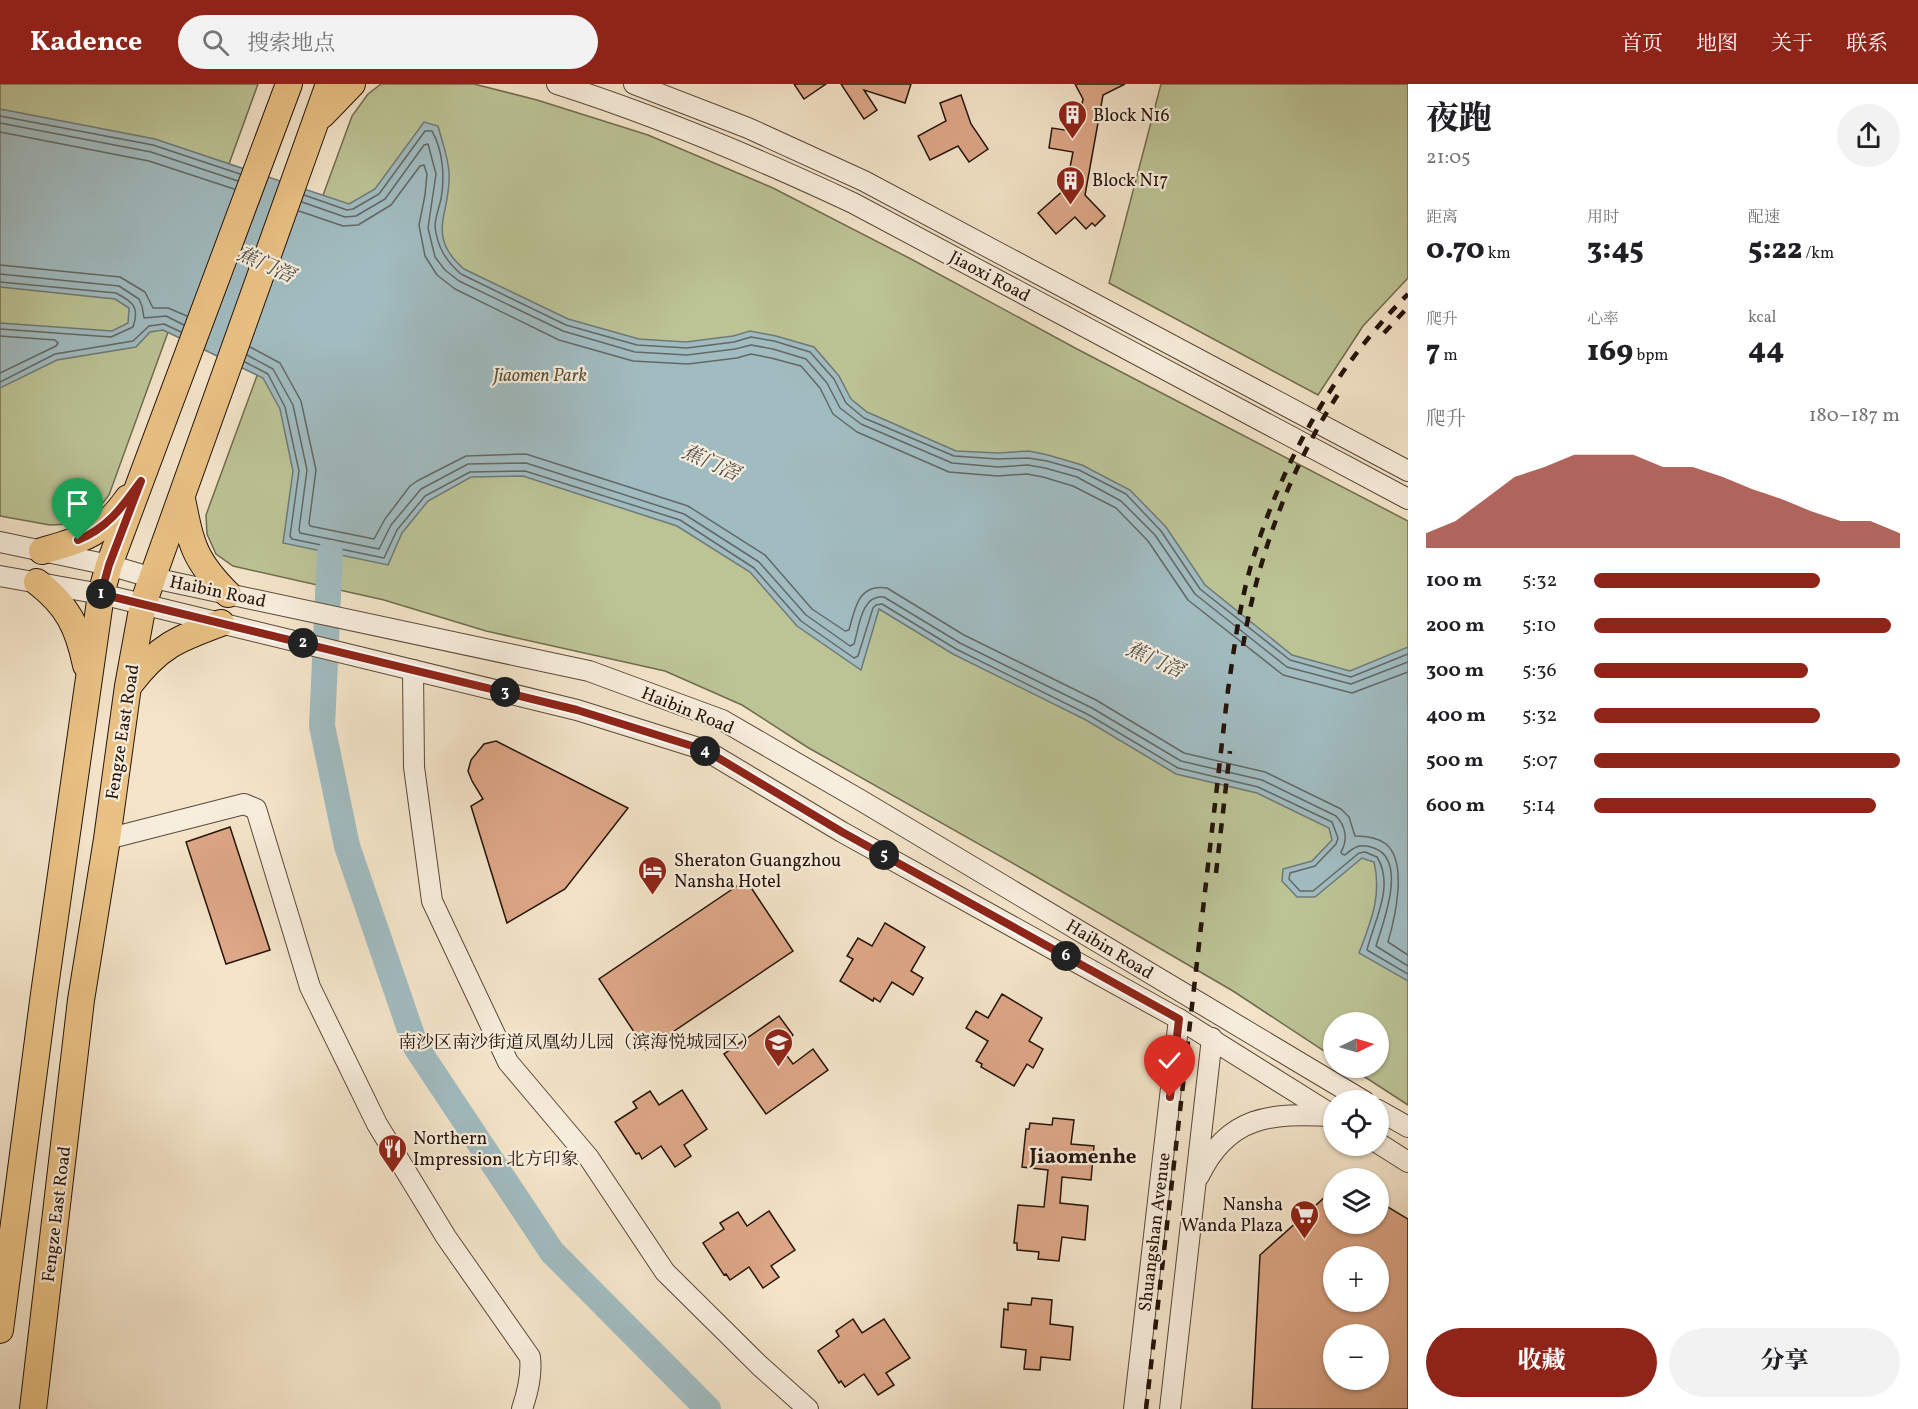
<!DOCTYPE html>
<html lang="zh">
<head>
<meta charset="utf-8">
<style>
  :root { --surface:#fff; --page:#f2f2f2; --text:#202124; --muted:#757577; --accent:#8f2418 }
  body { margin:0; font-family:Vollkorn,"Noto Serif SC",serif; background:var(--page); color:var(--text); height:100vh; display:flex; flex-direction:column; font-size:22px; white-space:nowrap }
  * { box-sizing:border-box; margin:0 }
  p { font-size:20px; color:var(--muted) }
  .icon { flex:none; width:33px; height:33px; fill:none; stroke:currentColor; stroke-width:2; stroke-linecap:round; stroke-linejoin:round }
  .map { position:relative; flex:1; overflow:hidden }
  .drawer { display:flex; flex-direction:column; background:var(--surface); width:510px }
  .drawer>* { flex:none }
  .needle { width:39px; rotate:85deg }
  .tools { position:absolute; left:1323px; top:928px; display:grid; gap:12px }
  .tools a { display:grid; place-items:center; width:66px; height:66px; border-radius:50%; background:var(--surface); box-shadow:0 2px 4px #0004; font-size:30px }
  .pin { position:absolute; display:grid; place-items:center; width:51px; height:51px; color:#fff; margin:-62px -26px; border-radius:50% 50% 50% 0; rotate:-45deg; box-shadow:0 0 6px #0007 }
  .pin .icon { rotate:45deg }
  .km { position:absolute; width:30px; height:30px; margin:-15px; border-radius:50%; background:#222; color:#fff; font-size:16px; line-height:30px; text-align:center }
  .round { display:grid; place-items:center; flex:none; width:63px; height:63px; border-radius:32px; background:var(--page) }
  .summary { display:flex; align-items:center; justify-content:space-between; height:102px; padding:0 18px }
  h1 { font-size:33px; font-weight:800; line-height:45px }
  .metrics { display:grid; grid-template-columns:repeat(3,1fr); gap:9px; height:102px; padding:6px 18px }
  .metrics div { display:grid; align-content:center }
  .metrics b { font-size:30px; font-weight:800 }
  .metrics small { font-size:16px; font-weight:400 }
  .metrics p { font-size:16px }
  .chart { height:168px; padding:12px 18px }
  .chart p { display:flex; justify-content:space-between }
  .chart svg { width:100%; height:108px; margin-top:6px; fill:var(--accent); opacity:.7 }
  .action { display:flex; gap:12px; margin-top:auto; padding:12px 18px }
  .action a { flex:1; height:69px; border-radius:36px; background:var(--accent); color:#fff; font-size:24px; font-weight:800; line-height:69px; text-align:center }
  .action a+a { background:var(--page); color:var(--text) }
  ul { padding:0 18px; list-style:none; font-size:20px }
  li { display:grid; grid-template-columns:96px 72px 1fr; align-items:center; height:45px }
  li i { height:15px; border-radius:8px; background:var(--accent) }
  header { display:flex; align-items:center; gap:36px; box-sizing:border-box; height:84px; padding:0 30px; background:var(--accent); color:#fff }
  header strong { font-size:28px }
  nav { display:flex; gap:33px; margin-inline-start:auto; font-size:21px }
  .search { width:420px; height:54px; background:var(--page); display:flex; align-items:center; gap:15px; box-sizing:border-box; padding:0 21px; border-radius:33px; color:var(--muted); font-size:22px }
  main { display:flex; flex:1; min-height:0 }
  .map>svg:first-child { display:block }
  .green { fill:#bcc496; stroke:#706c50; stroke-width:1.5 }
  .water { fill:#a1bcc1; stroke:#6f7978; stroke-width:1.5 }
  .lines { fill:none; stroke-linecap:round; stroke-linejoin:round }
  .shore { stroke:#636866; stroke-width:1.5 }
  .river { stroke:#a1bcc1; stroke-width:26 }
  .building { fill:#dea787; stroke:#25140b; stroke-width:1.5; fill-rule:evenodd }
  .minor-casing { stroke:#59483b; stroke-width:22 }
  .major-casing { stroke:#25140b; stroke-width:28 }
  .minor { stroke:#f8eedd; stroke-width:20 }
  .major { stroke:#eac285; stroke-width:26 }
  .rail { stroke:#25140b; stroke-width:4.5; stroke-dasharray:10 10; stroke-linecap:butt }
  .route-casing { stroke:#fff; stroke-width:12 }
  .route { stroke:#8f2418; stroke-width:8 }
  .labels { text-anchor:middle; stroke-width:4.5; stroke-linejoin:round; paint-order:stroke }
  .poi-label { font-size:18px; fill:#25140b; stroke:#f8eedd; text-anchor:start }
  .street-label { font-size:18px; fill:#25140b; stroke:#f8eedd }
  .park-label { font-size:18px; font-style:italic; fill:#5a523c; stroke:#f8eedd }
  .water-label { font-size:20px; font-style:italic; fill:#504f4b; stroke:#f8eedd }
  .quarter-label { font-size:21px; font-weight:bold; fill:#25140b; stroke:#f8eedd }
</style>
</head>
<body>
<header>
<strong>Kadence</strong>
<div class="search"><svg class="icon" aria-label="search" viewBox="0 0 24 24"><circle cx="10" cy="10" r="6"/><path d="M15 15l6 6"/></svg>搜索地点</div>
<nav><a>首页</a><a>地图</a><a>关于</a><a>联系</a></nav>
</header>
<main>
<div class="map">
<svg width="1408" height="1325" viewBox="0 0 1408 1325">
  <rect width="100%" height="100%" fill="#f4e5ca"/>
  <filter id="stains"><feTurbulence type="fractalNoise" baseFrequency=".00333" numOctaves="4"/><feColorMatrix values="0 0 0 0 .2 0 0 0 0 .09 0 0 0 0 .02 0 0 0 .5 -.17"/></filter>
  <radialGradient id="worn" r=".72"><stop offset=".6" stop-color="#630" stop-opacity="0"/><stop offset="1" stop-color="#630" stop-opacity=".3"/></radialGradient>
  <g class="green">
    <path d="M0,0H258L109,411L96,428L71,440L50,441L0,432Z"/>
    <path d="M381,0H474L537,16L648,51L773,104L911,175L1077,265L1408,437V1021L1351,984H1378V939H1334L1333,973L1233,907L1030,789L807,663L742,621L665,587L486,547L384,516L233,482L216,470L207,450L206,431L352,32L368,10Z"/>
    <path d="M1161,0H1408V194L1363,242L1318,311L1109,199Z"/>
  </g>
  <path class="water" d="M0,25L155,55L349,120L375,105L424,38L438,42C442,57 448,73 449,88C452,128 424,151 464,185L568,235L639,255L686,258L733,252L750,247L776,252L814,263L839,292L851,315L867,328L956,367L998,369L1029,367L1048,371L1082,381L1130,406L1166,443L1205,501L1292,571L1350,587L1408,563V897L1359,869C1371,837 1382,812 1374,778L1362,774L1315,813H1297L1282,797L1283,785L1312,777L1332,756L1329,744L1257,709L1176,690L1086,636L953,570L879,525L861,586L797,542L750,488L677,442L523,392L471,393L428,417L402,449L388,481L283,459L293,387L280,325L263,294L163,246L150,248L136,263L57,276L0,304V239L112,247L128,239L129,224L115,215L0,203Z"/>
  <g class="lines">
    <g class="shore">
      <path d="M0,32L153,61L240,90"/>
      <path d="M0,39L151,68L238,97"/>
      <path d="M0,48L149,77L234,105"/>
      <path d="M304,111L347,126L353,125L379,110L425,47H432C443,66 445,94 441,115C439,124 435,134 435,142C437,163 446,177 461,190L566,241L637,261L687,264L734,258L751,253L774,257L810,268L834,295L846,319L864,334L954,372L998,375L1028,374L1047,377L1079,386L1126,410L1161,447L1200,505L1290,576L1351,593L1408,570"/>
      <path d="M302,118L345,133L356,132L385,115L424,61L428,60L436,90L428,144L435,173L445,186L459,197L563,247L635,268L687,271L735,265L751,261L773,265L806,275L827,299L840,324L861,340L952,379L998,383L1028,381L1045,384L1077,393L1121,417L1155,451L1195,510L1287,583L1351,600L1408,578"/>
      <path d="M299,127L343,142L358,141L391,121L420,82L424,81L427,90L425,111L419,141L425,172L437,191L455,205L559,256L633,277L688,280L737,274L751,270L771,274L801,282L820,304L833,330L857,348L949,388L998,392L1027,390L1043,393L1073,402L1116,424L1148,457L1188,516L1283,591L1352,609L1408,588"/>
      <path d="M0,181L120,193L145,208L153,224H168L187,232"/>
      <path d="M0,190L119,202L139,215L142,222L144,234L166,232L184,241"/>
      <path d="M0,198L116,209C133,218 140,223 133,243L111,253L0,245"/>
      <path d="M0,252L55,256L58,259L56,262L0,289"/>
      <path d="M250,263L280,279L301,317L316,386L309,439L310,442L374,455L385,435L410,402L417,397L466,372L526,370L688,422L765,471L812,525L845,547L849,546C855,525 858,499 887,504L964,551L1096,616L1184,669L1265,688L1341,725L1349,733L1355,752C1366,752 1377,753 1386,760C1408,778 1395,834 1388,858L1408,871"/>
      <path d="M247,271L273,285L293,321L307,386L299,446L300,449L379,465L391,441L421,405L468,380L526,379L684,430L759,478L806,531L850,562L854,560C859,544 861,510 884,513L960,559L1092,624L1181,677L1262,696L1336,732C1346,742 1348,756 1341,768L1342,770L1345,771C1355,762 1361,759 1374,764C1408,776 1383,839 1376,862L1408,882"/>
      <path d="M245,278L268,290L285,323L299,387L290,452L292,455L384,474L397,446L425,412L470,388L525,387L680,436L754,484L801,537L854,574L858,572L873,524L876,521L882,520L956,565L1089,631L1178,684L1258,703L1332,738L1338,754L1336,760L1315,782L1290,789L1289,795L1300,807H1313L1359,769L1365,768L1377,773C1395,802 1374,837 1367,866L1408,890"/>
      <path d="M0,298L55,270L133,257L149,242L164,240L181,248"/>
    </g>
    <path class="river" d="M330,469L322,642L347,762L416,963L552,1168L708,1325"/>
  </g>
  <g class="building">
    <path d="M794,0H826L804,15Z"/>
    <path d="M841,0H911L905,19L864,6L877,26L864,35Z"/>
    <path d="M1075,0H1125L1103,11L1085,111L1105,132L1095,142L1092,139L1086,145L1075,133L1056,150L1038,129L1066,104L1073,68L1049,64L1052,44L1077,48L1083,15Z"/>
    <path d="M961,11L971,40L988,65L969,78L958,62L930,76L918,52L946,37L940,19Z"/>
    <path d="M496,657L628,724L565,805L507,839L471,722L483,715L472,697L468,687L471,676L484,660Z"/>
    <path d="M230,743L270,866L226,880L186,758Z"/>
    <path d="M746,796L793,867L646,966L599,895Z"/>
    <path d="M885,839L925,863L911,887L923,894L913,911L892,898L880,918L874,914L873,917L840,897L853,875L847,872L858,854L872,862Z"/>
    <path d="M1002,910L1042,934L1029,957L1043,965L1033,984L1027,980L1014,1002L981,983L982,980L976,977L988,957L966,944L976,927L988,934Z"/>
    <path d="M779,932L793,951L779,961L793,980L813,965L828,986L766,1030L724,970Z"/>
    <path d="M682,1006L707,1045L684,1061L691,1072L675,1083L661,1062L642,1075L639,1069L636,1070L615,1038L637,1024L633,1018L650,1007L659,1021Z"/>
    <path d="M1053,1034L1074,1036L1071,1060L1094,1062L1091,1096L1062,1093L1060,1119L1088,1122L1085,1156L1062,1153L1059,1177L1038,1175L1039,1168L1017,1166V1159H1014L1018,1121L1044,1123L1048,1086L1022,1083L1026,1045H1029L1030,1039L1052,1041Z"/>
    <path d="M1334,1105V1140H1378V1117L1408,1135V1325H1252L1260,1171ZM1334,1173H1378V1218H1334ZM1334,1251H1378V1296H1334Z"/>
    <path d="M769,1127L795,1166L771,1182L779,1193L763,1204L749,1183L730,1196L726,1190L724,1191L703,1159L724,1145L720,1139L738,1128L747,1142Z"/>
    <path d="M1032,1214L1052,1216L1050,1240L1073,1243L1070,1276L1041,1273L1040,1286L1024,1285L1026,1266L1001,1263L1004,1225L1008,1226V1219L1031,1221Z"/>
    <path d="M853,1235L862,1249L884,1235L910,1274L886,1289L894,1301L878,1311L864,1290L845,1303L841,1297L839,1299L818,1267L839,1252L836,1247Z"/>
  </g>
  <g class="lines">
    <defs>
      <g id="minor">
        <path d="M557,0C658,32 757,74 853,119L1408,415"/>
        <path d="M634,0L748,44L864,97L1408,387"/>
        <path d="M0,458L109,481L153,494L589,587L722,636L862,717L1364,1017"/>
        <path d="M0,492L101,510L577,626L705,666L842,748L1179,935L1334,1032"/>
        <path d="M413,586L414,683L432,817L508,978L589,1074L665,1188L759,1281L808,1325"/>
        <path d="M107,755L244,720L256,725L310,903L377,1040L446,1153L530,1273C532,1291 528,1307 522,1325"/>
        <path d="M1378,1026L1408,1043"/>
        <path d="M1378,1059L1408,1078"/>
        <path d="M1199,1092C1228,1031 1271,1029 1332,1032"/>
        <path d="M1134,1325L1179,935"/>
        <path d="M1170,1325L1212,954"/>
      </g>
      <g id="major">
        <path d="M322,31L352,0"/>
        <path d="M182,415C191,460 194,476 228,510"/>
        <path d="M42,467C83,455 102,451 128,414"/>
        <path d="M37,498C68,522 78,543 86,581"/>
        <path d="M130,600C159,562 177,555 221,539"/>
        <path d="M0,1246L44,910L101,510L109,481L289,0"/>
        <path d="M33,1325L81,916L107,755L128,602L143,520L329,0"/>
      </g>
    </defs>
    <use href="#minor" class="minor-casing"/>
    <use href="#major" class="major-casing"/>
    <use href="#minor" class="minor"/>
    <use href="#major" class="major"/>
    <g class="rail">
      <path d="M1384,249L1408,223"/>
      <path d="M1243,562C1257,475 1290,383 1339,309"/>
      <path d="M1216,789L1230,667"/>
      <path d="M1146,1325L1228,606C1234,566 1239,524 1250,485C1279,383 1333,285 1408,210"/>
    </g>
  </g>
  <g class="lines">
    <defs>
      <path id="route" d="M78,456C108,444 122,423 141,397L109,481L101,510L577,626L705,666L842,748L1179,935L1170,1013"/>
    </defs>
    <use href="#route" class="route-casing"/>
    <use href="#route" class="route"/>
  </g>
  <defs>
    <symbol id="building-pin" viewBox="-11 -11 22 30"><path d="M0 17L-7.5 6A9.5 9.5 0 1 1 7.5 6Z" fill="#8f2418" stroke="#f8eedd"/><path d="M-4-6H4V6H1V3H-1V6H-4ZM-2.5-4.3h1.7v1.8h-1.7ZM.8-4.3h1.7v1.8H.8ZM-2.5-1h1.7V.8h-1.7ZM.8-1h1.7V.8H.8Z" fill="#fff"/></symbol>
    <symbol id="hotel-pin" viewBox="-11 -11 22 30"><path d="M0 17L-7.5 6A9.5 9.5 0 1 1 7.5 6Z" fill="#8f2418" stroke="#f8eedd"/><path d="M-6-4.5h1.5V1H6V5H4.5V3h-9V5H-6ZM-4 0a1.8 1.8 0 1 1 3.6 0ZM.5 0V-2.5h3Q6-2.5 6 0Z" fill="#fff"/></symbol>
    <symbol id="school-pin" viewBox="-11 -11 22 30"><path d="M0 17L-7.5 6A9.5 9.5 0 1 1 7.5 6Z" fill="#8f2418" stroke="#f8eedd"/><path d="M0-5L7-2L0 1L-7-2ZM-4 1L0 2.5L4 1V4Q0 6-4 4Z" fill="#fff"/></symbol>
    <symbol id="restaurant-pin" viewBox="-11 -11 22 30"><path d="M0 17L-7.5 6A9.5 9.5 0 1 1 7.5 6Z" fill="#8f2418" stroke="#f8eedd"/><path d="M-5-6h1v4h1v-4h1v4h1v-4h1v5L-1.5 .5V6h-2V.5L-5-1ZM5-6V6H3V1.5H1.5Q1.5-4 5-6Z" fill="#fff"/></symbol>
    <symbol id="supermarket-pin" viewBox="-11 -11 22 30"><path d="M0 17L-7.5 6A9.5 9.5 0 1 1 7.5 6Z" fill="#8f2418" stroke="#f8eedd"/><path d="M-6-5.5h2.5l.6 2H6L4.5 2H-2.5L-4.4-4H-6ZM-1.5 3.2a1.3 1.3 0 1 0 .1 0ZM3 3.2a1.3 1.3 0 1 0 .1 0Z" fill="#fff"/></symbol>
  </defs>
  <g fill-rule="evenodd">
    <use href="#building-pin" x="1056" y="14" width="33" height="45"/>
    <use href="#building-pin" x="1054" y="80" width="33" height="45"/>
    <use href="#hotel-pin" x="636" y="770" width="33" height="45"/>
    <use href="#school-pin" x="762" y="942" width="33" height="45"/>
    <use href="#restaurant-pin" x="376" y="1048" width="33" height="45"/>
    <use href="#supermarket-pin" x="1288" y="1114" width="33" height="45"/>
  </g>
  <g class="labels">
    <g class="poi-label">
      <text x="1093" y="37">Block N16</text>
      <text x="1092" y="102">Block N17</text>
      <text x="674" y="782">Sheraton Guangzhou<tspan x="674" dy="21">Nansha Hotel</tspan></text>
      <text x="758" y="964" text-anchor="end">南沙区南沙街道凤凰幼儿园（滨海悦城园区）</text>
      <text x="413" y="1060">Northern<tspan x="413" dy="21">Impression 北方印象</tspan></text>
      <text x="1283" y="1126" text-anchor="end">Nansha<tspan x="1283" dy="21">Wanda Plaza</tspan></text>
    </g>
    <g class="street-label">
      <text transform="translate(990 192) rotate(28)" y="6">Jiaoxi Road</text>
      <text transform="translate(218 507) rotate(12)" y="6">Haibin Road</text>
      <text transform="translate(688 626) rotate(22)" y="6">Haibin Road</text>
      <text transform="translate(122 648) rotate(-81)" y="6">Fengze East Road</text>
      <text transform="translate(1110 865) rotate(31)" y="6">Haibin Road</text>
      <text transform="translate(56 1130) rotate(-83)" y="6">Fengze East Road</text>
      <text transform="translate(1154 1148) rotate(-83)" y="6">Shuangshan Avenue</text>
    </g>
    <g class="park-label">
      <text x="540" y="297">Jiaomen Park</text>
    </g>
    <g class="water-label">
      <text transform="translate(266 180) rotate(24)" y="7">蕉门滘</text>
      <text transform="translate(711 378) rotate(24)" y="7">蕉门滘</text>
      <text transform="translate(1155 575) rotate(24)" y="7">蕉门滘</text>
    </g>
    <g class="quarter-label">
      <text x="1083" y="1079">Jiaomenhe</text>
    </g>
  </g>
  <rect width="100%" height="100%" filter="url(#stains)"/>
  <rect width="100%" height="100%" fill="url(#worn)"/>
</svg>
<div class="tools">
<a><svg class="needle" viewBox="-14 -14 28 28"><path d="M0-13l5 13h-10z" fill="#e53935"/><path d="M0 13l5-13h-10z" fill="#757577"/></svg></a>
<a><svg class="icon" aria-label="locate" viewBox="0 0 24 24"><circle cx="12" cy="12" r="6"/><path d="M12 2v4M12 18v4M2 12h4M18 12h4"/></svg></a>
<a><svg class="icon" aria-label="layers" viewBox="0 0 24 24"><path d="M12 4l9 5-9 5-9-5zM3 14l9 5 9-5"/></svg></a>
<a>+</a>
<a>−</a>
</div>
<div class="pin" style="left:78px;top:456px;background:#1e9e55"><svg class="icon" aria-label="arrive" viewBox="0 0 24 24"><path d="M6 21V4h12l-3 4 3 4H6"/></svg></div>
<div class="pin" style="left:1170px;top:1013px;background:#d93025"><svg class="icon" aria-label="check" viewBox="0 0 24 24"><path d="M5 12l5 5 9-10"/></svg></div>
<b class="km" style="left:101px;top:510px">1</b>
<b class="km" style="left:303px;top:559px">2</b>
<b class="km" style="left:505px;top:608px">3</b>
<b class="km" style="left:705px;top:667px">4</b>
<b class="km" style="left:884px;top:771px">5</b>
<b class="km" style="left:1066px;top:872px">6</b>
</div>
<section class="drawer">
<div class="summary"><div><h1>夜跑</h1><p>21:05</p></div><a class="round"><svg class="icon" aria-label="share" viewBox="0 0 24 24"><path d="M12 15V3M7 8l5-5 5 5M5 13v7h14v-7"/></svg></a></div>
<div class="metrics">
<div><p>距离</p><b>0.70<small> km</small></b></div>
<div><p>用时</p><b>3:45</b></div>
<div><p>配速</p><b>5:22<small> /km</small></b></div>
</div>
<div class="metrics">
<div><p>爬升</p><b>7<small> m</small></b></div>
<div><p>心率</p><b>169<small> bpm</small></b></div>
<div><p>kcal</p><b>44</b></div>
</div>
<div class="chart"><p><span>爬升</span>180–187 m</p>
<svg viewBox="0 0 160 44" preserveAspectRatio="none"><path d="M0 44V38L10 33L20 24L30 15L40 11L50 6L60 6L70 6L80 11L90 11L100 15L110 20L120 24L130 29L140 33L150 33L160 38V44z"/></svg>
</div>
<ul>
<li><b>100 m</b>5:32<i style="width:74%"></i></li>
<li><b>200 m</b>5:10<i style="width:97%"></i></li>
<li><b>300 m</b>5:36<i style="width:70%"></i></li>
<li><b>400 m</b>5:32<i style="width:74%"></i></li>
<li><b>500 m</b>5:07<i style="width:100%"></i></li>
<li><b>600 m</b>5:14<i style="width:92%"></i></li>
</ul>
<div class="action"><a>收藏</a><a>分享</a></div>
</section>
</main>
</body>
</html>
